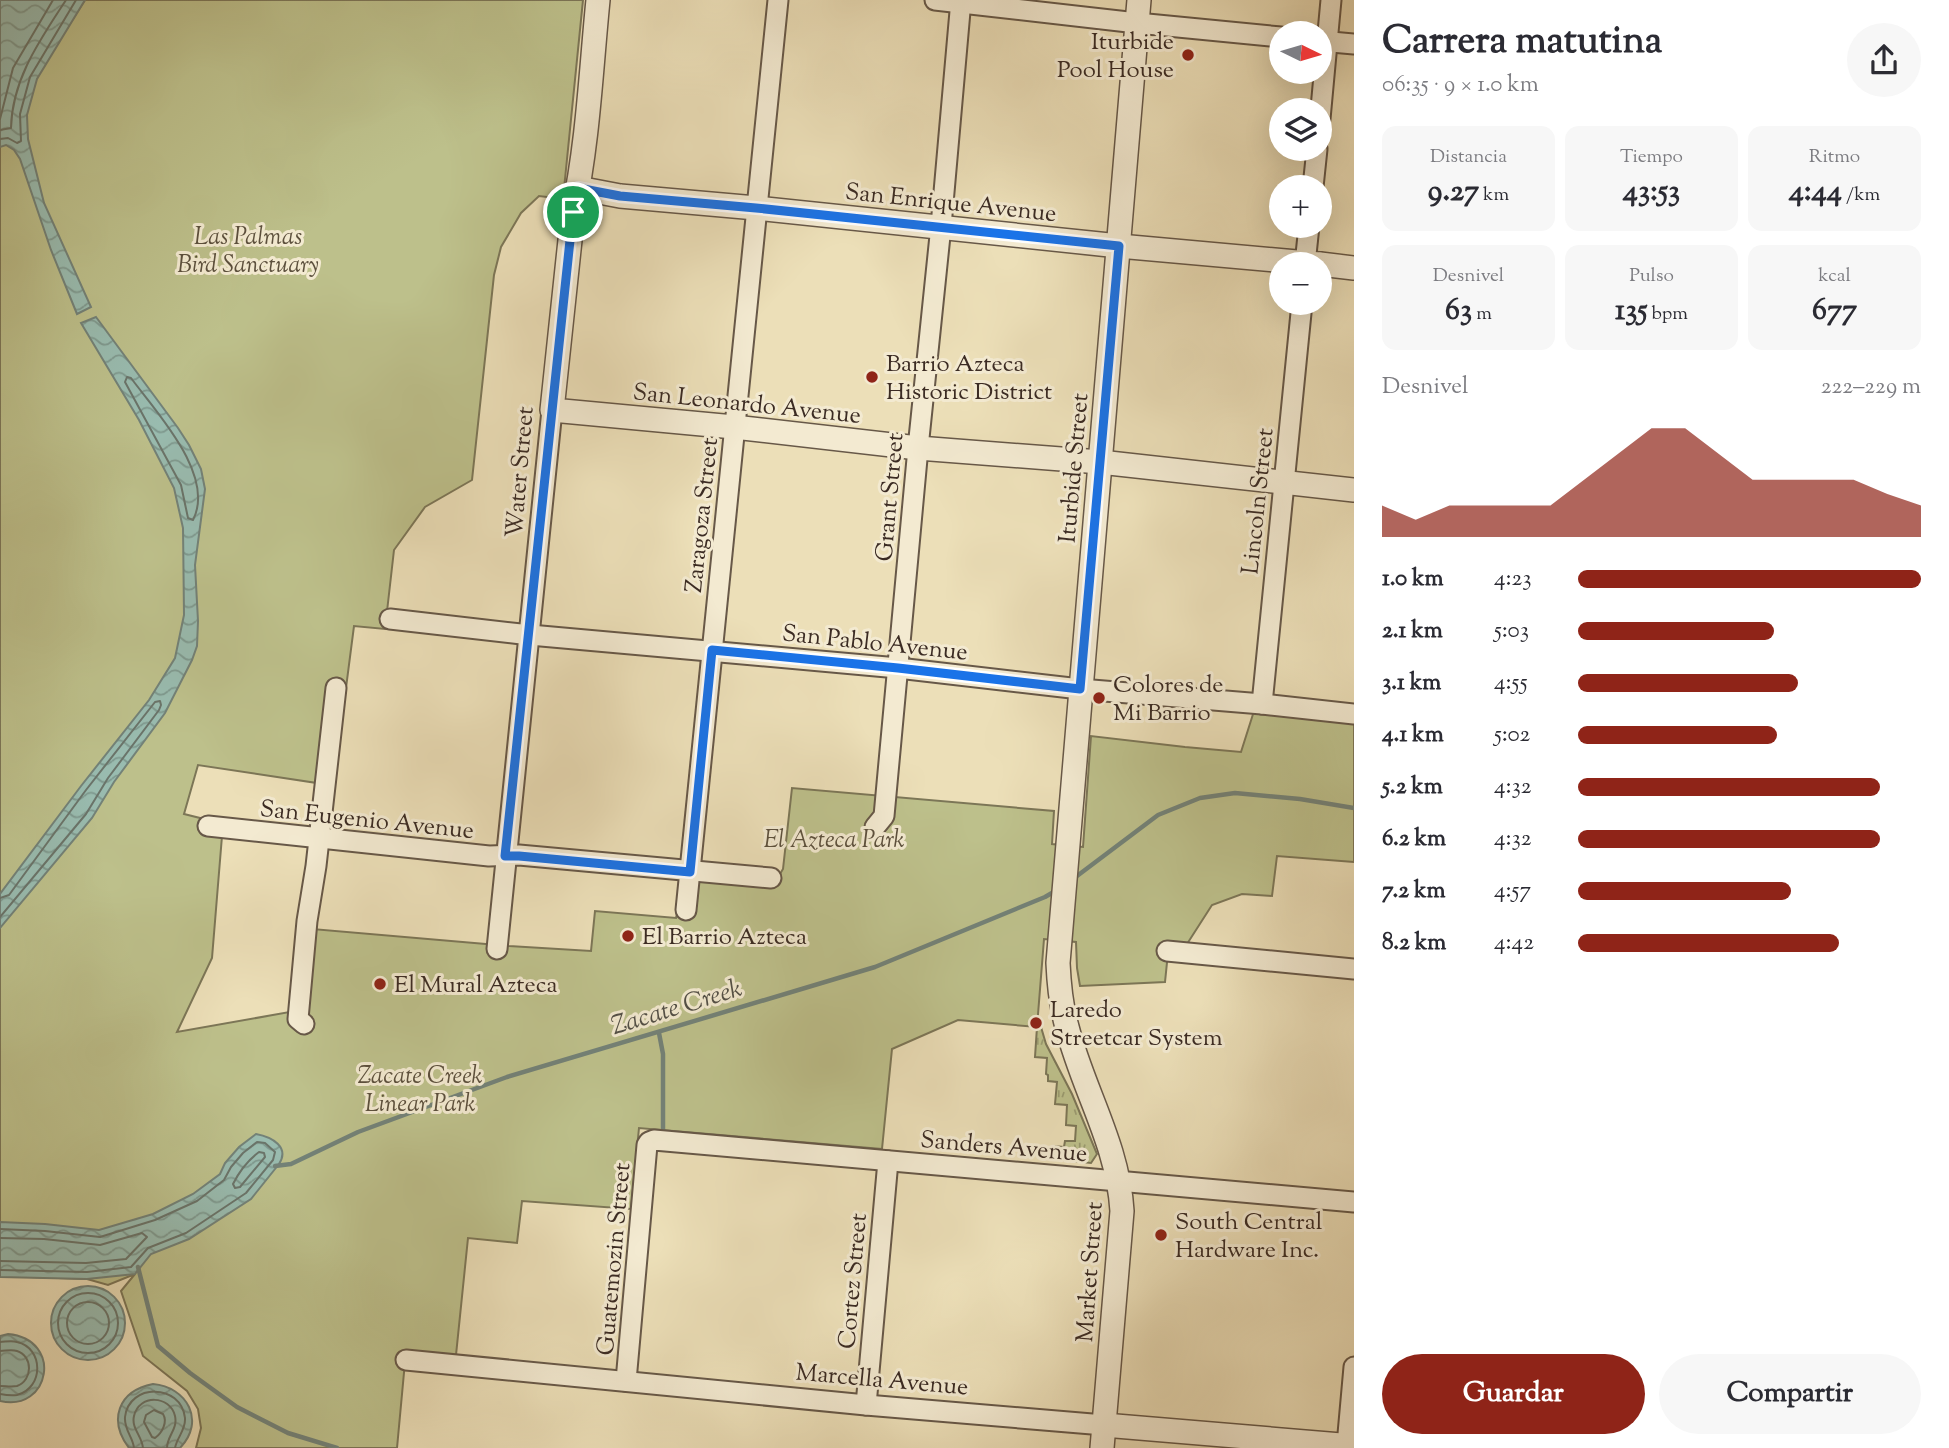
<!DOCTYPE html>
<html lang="es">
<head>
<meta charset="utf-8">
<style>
  :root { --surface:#fff; --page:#f7f7f7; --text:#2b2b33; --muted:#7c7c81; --accent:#8f2418 }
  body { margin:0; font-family:"Sorts Mill Goudy",serif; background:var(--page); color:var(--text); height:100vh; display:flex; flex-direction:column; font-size:26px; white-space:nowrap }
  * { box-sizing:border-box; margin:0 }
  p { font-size:23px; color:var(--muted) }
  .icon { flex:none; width:38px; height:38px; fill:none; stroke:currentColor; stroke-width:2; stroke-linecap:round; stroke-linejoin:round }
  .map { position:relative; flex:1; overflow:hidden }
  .side { display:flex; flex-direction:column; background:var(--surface); width:595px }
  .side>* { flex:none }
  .needle { width:46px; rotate:95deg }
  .controls { position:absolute; left:1269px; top:21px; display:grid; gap:14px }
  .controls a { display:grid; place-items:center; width:63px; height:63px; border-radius:50%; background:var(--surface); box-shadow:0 7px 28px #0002; font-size:35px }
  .pin { position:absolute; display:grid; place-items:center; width:60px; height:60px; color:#fff; margin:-30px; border:4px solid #fff; border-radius:50%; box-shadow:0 2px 7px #0007 }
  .round { display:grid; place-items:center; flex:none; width:74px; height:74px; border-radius:37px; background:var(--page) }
  .overview { display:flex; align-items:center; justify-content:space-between; height:119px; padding:0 28px }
  h1 { font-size:38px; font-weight:700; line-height:52px }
  .stats { display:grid; grid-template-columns:repeat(3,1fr); gap:10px; height:119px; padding:7px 28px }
  .stats div { display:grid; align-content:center; border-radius:14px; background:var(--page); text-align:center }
  .stats b { font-size:30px; font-weight:700 }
  .stats small { font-size:19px; font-weight:400 }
  .stats p { font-size:19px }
  .chart { height:196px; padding:14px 28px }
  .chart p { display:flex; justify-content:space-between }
  .chart svg { width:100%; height:126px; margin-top:7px; fill:var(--accent); opacity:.7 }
  .action { display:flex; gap:14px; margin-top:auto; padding:14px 28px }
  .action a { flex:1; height:80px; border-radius:42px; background:var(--accent); color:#fff; font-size:28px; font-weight:700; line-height:80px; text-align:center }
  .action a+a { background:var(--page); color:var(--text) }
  ul { padding:0 28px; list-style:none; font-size:23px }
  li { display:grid; grid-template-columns:112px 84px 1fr; align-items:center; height:52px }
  li i { height:18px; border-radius:9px; background:var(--accent) }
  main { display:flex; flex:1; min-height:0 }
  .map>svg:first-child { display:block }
  .grass { fill:url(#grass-tufts); stroke:#7c7657; stroke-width:2 }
  .park { fill:#bdc08b; stroke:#7c7657; stroke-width:2 }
  .water { fill:url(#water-waves); stroke:#738278; stroke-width:2 }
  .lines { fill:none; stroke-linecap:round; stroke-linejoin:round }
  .shore { stroke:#6a746a; stroke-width:2 }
  .stream { stroke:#738278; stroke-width:4.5 }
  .minor-casing { stroke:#675848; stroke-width:23 }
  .tertiary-casing { stroke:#675848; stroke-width:26 }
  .minor { stroke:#f3ead1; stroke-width:19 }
  .tertiary { stroke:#f3ead1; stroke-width:23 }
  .route-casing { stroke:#fff; stroke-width:14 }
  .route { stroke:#1a73e8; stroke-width:9 }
  .poi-dot { fill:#8f2418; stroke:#f3ead1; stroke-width:2.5 }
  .labels { text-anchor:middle; stroke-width:6; stroke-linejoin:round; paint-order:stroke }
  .poi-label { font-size:24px; fill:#3b2b23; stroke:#f3ead1; text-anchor:start }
  .street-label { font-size:24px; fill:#3b2b23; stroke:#f3ead1 }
  .park-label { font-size:24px; font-style:italic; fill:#5c503d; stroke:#f3ead1 }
  .water-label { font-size:26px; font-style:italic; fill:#524f46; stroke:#f3ead1 }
</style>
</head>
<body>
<main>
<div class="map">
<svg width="1354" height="1448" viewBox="0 0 1354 1448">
  <defs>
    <pattern id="grass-tufts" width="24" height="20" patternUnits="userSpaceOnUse" patternTransform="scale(1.75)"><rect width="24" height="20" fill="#bdc08b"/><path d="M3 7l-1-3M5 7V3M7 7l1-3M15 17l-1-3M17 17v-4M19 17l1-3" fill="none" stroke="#9b9c71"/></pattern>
    <pattern id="water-waves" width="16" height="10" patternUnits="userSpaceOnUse" patternTransform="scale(1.75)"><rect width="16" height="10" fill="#99bcb0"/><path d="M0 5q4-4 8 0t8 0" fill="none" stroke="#7e998f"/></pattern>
  </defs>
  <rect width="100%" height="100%" fill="#ecdfb8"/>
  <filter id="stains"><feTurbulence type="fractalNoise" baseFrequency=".00286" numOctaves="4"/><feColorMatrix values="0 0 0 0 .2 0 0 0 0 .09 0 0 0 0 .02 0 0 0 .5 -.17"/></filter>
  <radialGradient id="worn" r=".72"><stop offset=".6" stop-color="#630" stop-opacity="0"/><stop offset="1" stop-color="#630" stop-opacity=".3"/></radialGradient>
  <path class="grass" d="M1037,1027H1041L1046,1044L1072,1094L1097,1154L1091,1163L1053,1159L1054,1146L1064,1147L1065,1141H1075L1076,1126L1066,1125L1067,1105L1055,1104L1057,1082L1048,1081V1075L1046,1074L1047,1058L1035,1057Z"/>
  <path class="park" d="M85,0H583L563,199L539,196L521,213L501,247L494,275L472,480L425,507L394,550L385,629L354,626L346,688L331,686L317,783L198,765L184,814L204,819L222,836L212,958L177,1032L290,1012L301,928L509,946L591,951L595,911L676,918L678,909L695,878L774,884L783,869L792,788L1054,811L1052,844L1083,847L1091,736L1185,747L1241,752L1254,711L1354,721V862L1277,856L1272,896L1242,894L1212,905L1187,944L1169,943L1165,982L1080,986L1077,968L1076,942L1044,939L1037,1027L958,1020L892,1049L882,1149L639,1128L631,1209L522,1201L517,1243L468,1238L456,1355L406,1351L397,1448H196L201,1428L198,1409L187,1391L143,1356L121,1291L135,1274L108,1285L87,1279L0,1276V125L45,63Z"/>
  <g class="water">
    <path d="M0,0H85L37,79L27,115L28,139L44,203L91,307L77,314L51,250L20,159L14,150L6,145L0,147Z"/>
    <path d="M96,317L178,428L189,445L201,469L205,489L195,565L198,621L197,646L192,660L165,713L114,782L92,818L0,928V894L81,786L149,700L175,658L184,615L183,528L174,488L139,420L81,323Z"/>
    <path d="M256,1134C272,1137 290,1147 279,1164L251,1199L189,1239L151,1254L135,1274L87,1279L0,1277V1222L45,1224L99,1230L153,1214L193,1194L220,1174L225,1163L239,1147Z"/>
    <circle cx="88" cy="1323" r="37"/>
    <path d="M8,1334C64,1339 50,1413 0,1401V1336Z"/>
    <path d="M153,1384C187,1387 206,1421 180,1448H129C108,1420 118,1391 153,1384Z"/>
  </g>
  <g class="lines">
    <g class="shore">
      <path d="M0,119L13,68L53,0"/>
      <path d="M0,130L11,128C12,79 40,40 66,0"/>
      <path d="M0,139L8,138L17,143L21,141L20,114L30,77L76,0"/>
      <path d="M127,377L131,378C156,412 216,475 193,520L188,518L181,485L125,382Z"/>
      <path d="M0,898L9,895L86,790L155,702L160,701L161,705L159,710L108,778L86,814L0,917"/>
      <path d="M259,1152L264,1153L265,1157L240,1187L235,1188L233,1184C240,1170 247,1161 259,1152Z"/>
      <path d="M0,1229L45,1231L100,1237L155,1220L197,1201L224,1180L231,1167L243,1153L257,1142L265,1143L275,1152L273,1160L246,1193L186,1233L148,1248L131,1267L87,1272L0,1270"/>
      <path d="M0,1238L44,1239L100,1245L142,1233L147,1237L126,1259L86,1263L0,1261"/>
      <circle cx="88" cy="1323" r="30"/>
      <circle cx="88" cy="1323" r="21"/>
      <path d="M0,1342C5,1342 11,1340 17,1342C44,1348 44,1388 17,1395C11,1396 5,1395 0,1394"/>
      <path d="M0,1351C6,1351 11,1349 17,1351C33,1356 33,1380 17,1386C11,1387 6,1386 0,1386"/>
      <path d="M154,1410L163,1414C168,1422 162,1433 155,1438L152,1437L144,1422L146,1415Z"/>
      <path d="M134,1448C133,1437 124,1430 125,1417C129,1383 181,1383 185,1418C186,1430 177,1437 175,1448"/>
      <path d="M143,1448C142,1436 131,1428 134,1416C139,1394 170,1395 175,1416C178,1429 167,1436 167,1448"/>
    </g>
    <g class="stream">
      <path d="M1073,879L1158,815L1200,798L1235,793L1300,799L1354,808"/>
      <path d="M659,1033L663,1054V1130"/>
      <path d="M275,1166L291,1164L358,1132L507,1077L875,967L1045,897L1057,890"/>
      <path d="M138,1267L158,1346L190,1373L237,1407L288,1433L337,1448"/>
    </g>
    <defs>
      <g id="minor">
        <path d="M935,0L1137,23L1281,37"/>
        <path d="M1320,41L1354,44"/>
        <path d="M1320,119L1331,0"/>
        <path d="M1313,187L1317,149"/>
        <path d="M1305,264L1309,226"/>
        <path d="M390,619L530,635L898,668L1080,689L1262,704L1354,714"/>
        <path d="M1262,704L1302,303"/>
        <path d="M208,826L489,856L519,855L771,878"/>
        <path d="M875,827L884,816L918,448L941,226L961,0"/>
        <path d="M686,910L778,0"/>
        <path d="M497,949L552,410"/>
        <path d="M1167,951L1354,969"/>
        <path d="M304,1024L298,1019L307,921L316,866L336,688"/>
        <path d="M406,1360L866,1405L1104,1425"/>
        <path d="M626,1381L647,1145L649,1142L654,1140L1354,1202"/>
        <path d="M866,1405L888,1161"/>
        <path d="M1347,1445L1354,1367"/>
      </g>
      <g id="tertiary">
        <path d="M598,0C591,70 588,143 573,212L552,410L734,427L918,448L1100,462L1354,490"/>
        <path d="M578,188L620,196L756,208L1119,246L1319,264"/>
        <path d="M1320,264L1354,268"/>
        <path d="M1104,1425L1354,1446"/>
        <path d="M1102,1448L1122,1211C1118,1144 1083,1090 1067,1027C1061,1006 1059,985 1058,963L1139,0"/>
      </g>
    </defs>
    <use href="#minor" class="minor-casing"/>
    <use href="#tertiary" class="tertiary-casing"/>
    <use href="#minor" class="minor"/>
    <use href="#tertiary" class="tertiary"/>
  </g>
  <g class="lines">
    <defs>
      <path id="route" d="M578,188L620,196L756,208L1119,246L1080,689L898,668L712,650L690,872L519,856H505C529,641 550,426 573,212Z"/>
    </defs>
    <use href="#route" class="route-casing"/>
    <use href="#route" class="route"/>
  </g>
  <g class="poi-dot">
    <circle cx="1188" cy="55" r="7"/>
    <circle cx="872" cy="377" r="7"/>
    <circle cx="1099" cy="698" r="7"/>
    <circle cx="628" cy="936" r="7"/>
    <circle cx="380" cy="984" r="7"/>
    <circle cx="1036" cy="1023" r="7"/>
    <circle cx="1161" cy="1235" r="7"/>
  </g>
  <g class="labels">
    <g class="poi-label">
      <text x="1174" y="49" text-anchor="end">Iturbide<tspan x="1174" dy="28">Pool House</tspan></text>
      <text x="886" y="371">Barrio Azteca<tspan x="886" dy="28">Historic District</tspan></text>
      <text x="1113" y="692">Colores de<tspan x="1113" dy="28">Mi Barrio</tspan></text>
      <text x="642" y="944">El Barrio Azteca</text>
      <text x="394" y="992">El Mural Azteca</text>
      <text x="1050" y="1017">Laredo<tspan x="1050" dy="28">Streetcar System</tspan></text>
      <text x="1175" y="1229">South Central<tspan x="1175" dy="28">Hardware Inc.</tspan></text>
    </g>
    <g class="street-label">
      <text transform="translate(951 202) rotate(6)" y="8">San Enrique Avenue</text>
      <text transform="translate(747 403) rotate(6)" y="8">San Leonardo Avenue</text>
      <text transform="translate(1073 468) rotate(-85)" y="8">Iturbide Street</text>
      <text transform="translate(519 472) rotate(-85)" y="8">Water Street</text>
      <text transform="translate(889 497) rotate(-85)" y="8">Grant Street</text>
      <text transform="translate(1257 501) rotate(-84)" y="8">Lincoln Street</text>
      <text transform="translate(701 515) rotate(-84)" y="8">Zaragoza Street</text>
      <text transform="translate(875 642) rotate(6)" y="8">San Pablo Avenue</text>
      <text transform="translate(367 819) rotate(6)" y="8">San Eugenio Avenue</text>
      <text transform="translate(1004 1146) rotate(5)" y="8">Sanders Avenue</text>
      <text transform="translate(613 1259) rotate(-85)" y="8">Guatemozin Street</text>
      <text transform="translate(1089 1272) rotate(-86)" y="8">Market Street</text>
      <text transform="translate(852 1281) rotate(-85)" y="8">Cortez Street</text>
      <text transform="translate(882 1379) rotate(5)" y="8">Marcella Avenue</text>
    </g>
    <g class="park-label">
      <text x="248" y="244">Las Palmas<tspan x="248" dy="28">Bird Sanctuary</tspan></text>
      <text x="834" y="847">El Azteca Park</text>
      <text x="420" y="1083">Zacate Creek<tspan x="420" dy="28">Linear Park</tspan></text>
    </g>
    <g class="water-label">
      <text transform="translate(676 1006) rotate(-17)" y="9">Zacate Creek</text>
    </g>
  </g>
  <rect width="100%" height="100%" filter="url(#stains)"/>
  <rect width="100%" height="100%" fill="url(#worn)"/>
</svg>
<div class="controls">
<a><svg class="needle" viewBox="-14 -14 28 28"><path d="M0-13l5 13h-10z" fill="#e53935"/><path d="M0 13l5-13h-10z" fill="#7c7c81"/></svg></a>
<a><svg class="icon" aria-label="layers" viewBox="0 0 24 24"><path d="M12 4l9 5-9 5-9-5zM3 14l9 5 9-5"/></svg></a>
<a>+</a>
<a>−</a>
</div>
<div class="pin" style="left:573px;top:212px;background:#1e9e55"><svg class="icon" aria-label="arrive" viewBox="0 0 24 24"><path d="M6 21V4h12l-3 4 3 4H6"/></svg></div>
</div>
<section class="side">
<div class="overview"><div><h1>Carrera matutina</h1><p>06:35 · 9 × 1.0 km</p></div><a class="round"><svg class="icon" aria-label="share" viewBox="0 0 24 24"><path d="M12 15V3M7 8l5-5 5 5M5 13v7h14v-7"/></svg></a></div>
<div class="stats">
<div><p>Distancia</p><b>9.27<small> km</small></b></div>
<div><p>Tiempo</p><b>43:53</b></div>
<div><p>Ritmo</p><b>4:44<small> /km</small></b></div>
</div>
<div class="stats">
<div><p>Desnivel</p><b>63<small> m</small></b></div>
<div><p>Pulso</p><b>135<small> bpm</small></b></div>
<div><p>kcal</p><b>677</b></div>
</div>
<div class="chart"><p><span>Desnivel</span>222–229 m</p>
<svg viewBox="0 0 160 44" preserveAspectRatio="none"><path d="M0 44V33L10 38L20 33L30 33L40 33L50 33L60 24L70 15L80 6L90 6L100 15L110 24L120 24L130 24L140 24L150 29L160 33V44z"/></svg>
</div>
<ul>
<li><b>1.0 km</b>4:23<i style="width:100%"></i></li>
<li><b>2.1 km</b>5:03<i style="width:57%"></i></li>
<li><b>3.1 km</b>4:55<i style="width:64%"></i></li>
<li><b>4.1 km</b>5:02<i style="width:58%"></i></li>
<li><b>5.2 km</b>4:32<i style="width:88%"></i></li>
<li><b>6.2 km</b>4:32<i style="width:88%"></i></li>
<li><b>7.2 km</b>4:57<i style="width:62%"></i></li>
<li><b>8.2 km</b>4:42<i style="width:76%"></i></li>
</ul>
<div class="action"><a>Guardar</a><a>Compartir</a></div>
</section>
</main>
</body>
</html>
